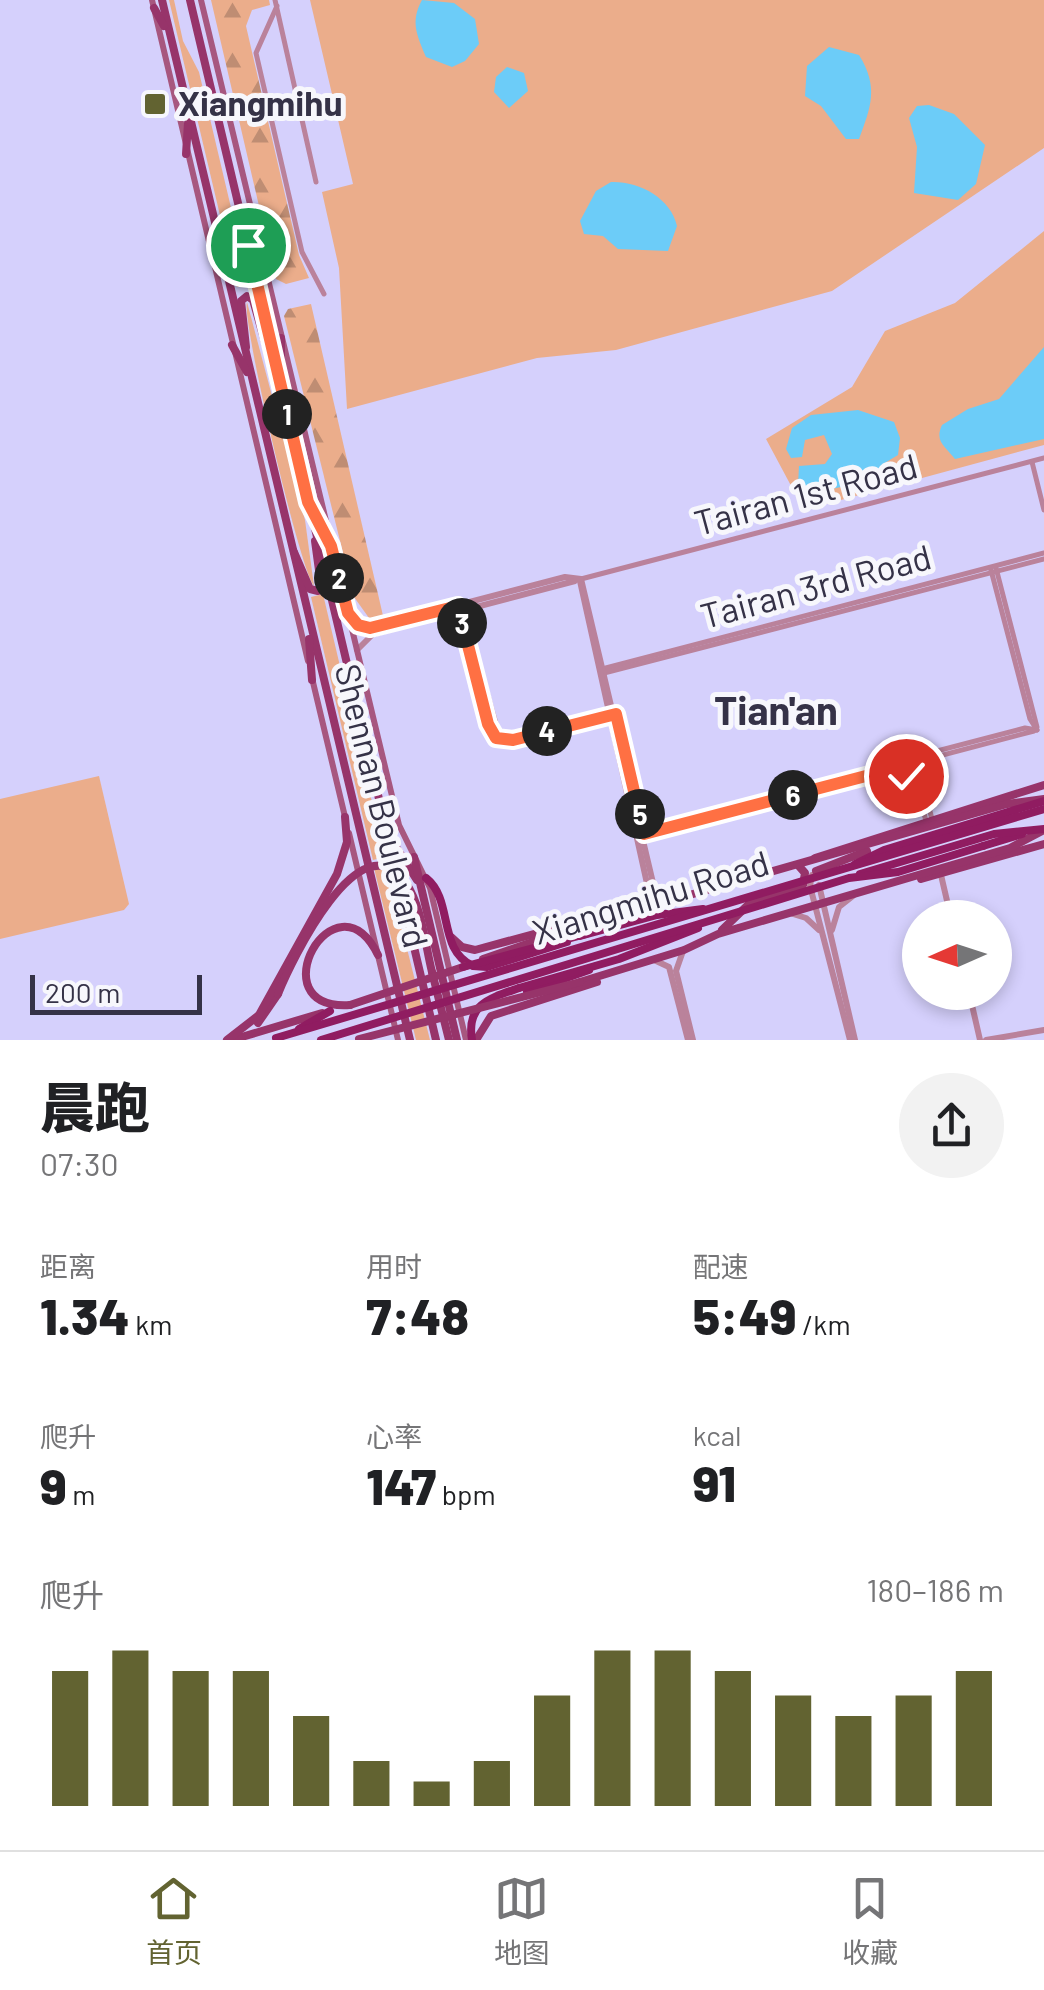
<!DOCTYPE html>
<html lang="zh">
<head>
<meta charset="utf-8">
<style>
  :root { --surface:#fff; --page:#f2f2f2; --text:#202124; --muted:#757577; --line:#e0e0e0; --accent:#626331 }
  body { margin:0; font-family:Barlow,"Noto Sans SC",sans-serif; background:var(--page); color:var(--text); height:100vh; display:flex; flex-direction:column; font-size:38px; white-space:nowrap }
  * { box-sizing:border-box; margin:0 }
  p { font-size:32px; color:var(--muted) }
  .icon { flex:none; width:55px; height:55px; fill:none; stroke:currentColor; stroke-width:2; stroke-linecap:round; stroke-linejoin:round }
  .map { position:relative; height:1040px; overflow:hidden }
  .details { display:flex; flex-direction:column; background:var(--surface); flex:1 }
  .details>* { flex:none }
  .needle { width:65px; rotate:267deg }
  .buttons { position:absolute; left:902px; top:900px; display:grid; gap:20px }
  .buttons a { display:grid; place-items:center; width:110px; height:110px; border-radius:50%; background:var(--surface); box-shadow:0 5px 15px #0003; font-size:50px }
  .scale { position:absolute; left:30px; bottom:25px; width:172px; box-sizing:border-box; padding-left:10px; border:5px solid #353247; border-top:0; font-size:28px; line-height:35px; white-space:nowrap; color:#353247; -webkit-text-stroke:8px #f7f7fc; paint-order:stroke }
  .pin { position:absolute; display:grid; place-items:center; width:85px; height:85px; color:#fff; margin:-42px; border:5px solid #fff; border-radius:50%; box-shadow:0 2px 10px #0007 }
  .km { position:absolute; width:50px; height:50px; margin:-25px; border-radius:50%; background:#222; color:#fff; font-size:28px; line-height:50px; text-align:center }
  .round { display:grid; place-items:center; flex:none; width:105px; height:105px; border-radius:52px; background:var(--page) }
  .overview { display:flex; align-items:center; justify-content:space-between; height:170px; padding:0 40px }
  h1 { font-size:55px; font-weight:800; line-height:75px }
  .stats { display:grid; grid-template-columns:repeat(3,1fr); gap:15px; height:170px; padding:10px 40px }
  .stats div { display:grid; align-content:center }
  .stats b { font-size:50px; font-weight:800 }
  .stats small { font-size:28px; font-weight:400 }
  .stats p { font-size:28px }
  .chart { height:280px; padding:20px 40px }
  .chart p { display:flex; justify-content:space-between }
  .chart svg { width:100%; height:180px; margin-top:10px; stroke:var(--accent); stroke-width:6 }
  .menu { display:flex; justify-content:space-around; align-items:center; height:140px; border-top:2px solid var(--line); background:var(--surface); font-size:28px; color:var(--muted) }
  .menu a { display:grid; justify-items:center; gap:5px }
  .menu .on { color:var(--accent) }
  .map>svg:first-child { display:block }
  .green { fill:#ebad8b }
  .forest { fill:url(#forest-firs) }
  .water { fill:#6cccf8 }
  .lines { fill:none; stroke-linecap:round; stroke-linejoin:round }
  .minor { stroke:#ba829b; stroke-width:5 }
  .tertiary { stroke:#ba829b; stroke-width:6 }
  .secondary { stroke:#a7577f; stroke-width:6 }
  .primary { stroke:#97346a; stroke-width:8 }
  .trunk { stroke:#901c61; stroke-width:8 }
  .primary-bridge { stroke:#97346a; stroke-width:8 }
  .trunk-bridge { stroke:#901c61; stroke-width:8 }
  .route-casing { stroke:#fff; stroke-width:20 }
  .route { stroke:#ff7043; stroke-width:12 }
  .poi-dot { fill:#626331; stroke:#f7f7fc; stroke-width:4 }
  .labels { text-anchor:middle; stroke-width:10; stroke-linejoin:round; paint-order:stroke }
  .poi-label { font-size:35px; font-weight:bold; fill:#353247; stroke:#f7f7fc; text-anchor:start }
  .street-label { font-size:35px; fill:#353247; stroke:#f7f7fc }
  .quarter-label { font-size:40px; font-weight:bold; fill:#353247; stroke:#f7f7fc }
</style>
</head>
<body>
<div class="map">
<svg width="1044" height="1040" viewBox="0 0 1044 1040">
  <defs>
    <pattern id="forest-firs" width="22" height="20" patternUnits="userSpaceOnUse" patternTransform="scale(2.5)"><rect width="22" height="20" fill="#ebad8b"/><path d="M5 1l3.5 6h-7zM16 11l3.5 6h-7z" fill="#bf8d73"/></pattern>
  </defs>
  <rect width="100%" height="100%" fill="#d5d0fc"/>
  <g class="green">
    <path d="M169,0H174L183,41L199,72L249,284L237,287Z"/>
    <path d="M310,0H1044V148L832,291L616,350L537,358L347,409L339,268L322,192L353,184Z"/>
    <path d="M1044,231V445L804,510L766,439L852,387L885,331L955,303Z"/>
    <path d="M247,302L305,520L314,586C300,571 241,318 247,302Z"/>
    <path d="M323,594L385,857L373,860L311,597Z"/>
    <path d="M99,776L129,904L124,910L0,939V799Z"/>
    <path d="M386,865L430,1040H416L374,868Z"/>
  </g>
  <g class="forest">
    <path d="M211,0H269L270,5L252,10L246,26L299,255L309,278L286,284L276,279Z"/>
    <path d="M311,304L384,620L369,618L354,597L284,316L288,309Z"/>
  </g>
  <g class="water">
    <path d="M422,0L454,3L475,19L479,44L465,61L452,67L426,57C417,35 410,22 422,0Z"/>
    <path d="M829,47L859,55C879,87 871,107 859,139H846L821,106L805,96L807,66Z"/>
    <path d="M507,67L524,73L528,91L509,108L494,92L496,77Z"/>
    <path d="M929,105L954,114L985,145L976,184L958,200L914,193L917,147L909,118L917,106Z"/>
    <path d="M611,182C639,181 671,198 677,226L668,251L618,249L603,236L584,234L580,221L596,191Z"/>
    <path d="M1044,347V439L955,459C946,447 934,442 942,425L968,409L999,399Z"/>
    <path d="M858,410L894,422L900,438L898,455L883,464L878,478L871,481L821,491L798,485L799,466L825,464L832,454L824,435L805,440L802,457L791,458L786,449L792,428L811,415Z"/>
  </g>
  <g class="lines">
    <g class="minor">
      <path d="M275,0L316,182"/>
      <path d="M277,6L256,53L302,252L324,294"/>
      <path d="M1032,462L1044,510"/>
      <path d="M996,568L1037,727"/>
      <path d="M991,570L1030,719L1037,730"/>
      <path d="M581,579L1044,458"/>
      <path d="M459,608L488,723L496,738L513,739L611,715"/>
      <path d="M463,608L499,734L509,736L612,710"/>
      <path d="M602,669L1044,553"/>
      <path d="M604,673L1044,559"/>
      <path d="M916,759L932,819"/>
      <path d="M910,761L926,821"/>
      <path d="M893,771L914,781"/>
      <path d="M923,780L935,760"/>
      <path d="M638,829L1025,728L1037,730"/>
      <path d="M639,835L1034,731"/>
    </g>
    <g class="tertiary">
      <path d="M581,579L658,904"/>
      <path d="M580,581L652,906"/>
      <path d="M349,615L358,625L374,627L565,577L581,579"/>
      <path d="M357,650L373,634L575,581"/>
      <path d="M812,875L810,886L850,1040"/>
      <path d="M941,875L951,918"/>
      <path d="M819,885L855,1040"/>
      <path d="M793,914L806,918L819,930"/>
      <path d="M832,930L839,907L853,896"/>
      <path d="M683,951L676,971L693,1040"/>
      <path d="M654,960L669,967L688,1040"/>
      <path d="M969,992L980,1040"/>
      <path d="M986,1040L1044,1030"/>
    </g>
    <g class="secondary">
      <path d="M152,0L308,661"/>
      <path d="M201,0L399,825L430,888L466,1040"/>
      <path d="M312,678L346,821"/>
      <path d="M349,833L398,1040"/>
    </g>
    <g class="primary">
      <path d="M162,0L410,1040"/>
      <path d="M190,0L436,1040"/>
      <path d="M154,8L164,26"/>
      <path d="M186,154L188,123"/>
      <path d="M252,253L266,274"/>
      <path d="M281,338V374"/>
      <path d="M232,345L247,372"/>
      <path d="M246,347L241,301L247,296L253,300L276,381"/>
      <path d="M315,515L331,546"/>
      <path d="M294,552L310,589L318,591L321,585L315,541"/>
      <path d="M309,639L312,680"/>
      <path d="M392,841L417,880"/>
      <path d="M414,857L452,1019"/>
      <path d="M815,858L1044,785"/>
      <path d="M816,871L867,851"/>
      <path d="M921,879L1044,844"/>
      <path d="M722,930L749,904L803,885L805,873L798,865"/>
      <path d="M564,931L1007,804L1044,799"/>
      <path d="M451,937L462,947L475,950L589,919"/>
      <path d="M432,972L449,1040"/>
      <path d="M580,982L684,950L718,934L1010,848L1044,830"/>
      <path d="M350,1005C256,1011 335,868 378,955"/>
      <path d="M258,1023L278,994"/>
      <path d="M235,1039L322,1013"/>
      <path d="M227,1040L259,1015L337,874L347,842L345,817"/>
      <path d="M476,1040L491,1016L597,982"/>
    </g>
    <g class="trunk">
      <path d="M983,846L1022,834"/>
      <path d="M855,864L884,850L1044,801"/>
      <path d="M426,878C454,900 437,950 473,966L487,967L567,942"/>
      <path d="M580,936L657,915L703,909"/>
      <path d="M527,992L589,970"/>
      <path d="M299,1029L330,1011"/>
      <path d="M472,1040C466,1004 490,998 519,988"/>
    </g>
    <g class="primary-bridge">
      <path d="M483,959L564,931"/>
      <path d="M278,994C291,962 360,816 406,883C422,907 425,944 432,972"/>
      <path d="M350,1005L466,966"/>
      <path d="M452,1019L457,1040"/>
      <path d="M359,1039L580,982"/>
    </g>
    <g class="trunk-bridge">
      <path d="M860,874L994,834L1044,829"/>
      <path d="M463,967L586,934"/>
      <path d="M519,988L619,959L698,928"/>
      <path d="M276,1038L1044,809"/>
      <path d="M321,1040L849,878L898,872L983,846"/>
    </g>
  </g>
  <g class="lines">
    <defs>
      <path id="route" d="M248,245L308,502L331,546L348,613L358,625L370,628L458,606L488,724L496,738L513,740L616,714L644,834L885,771L906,776"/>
    </defs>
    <use href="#route" class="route-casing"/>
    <use href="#route" class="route"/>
  </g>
  <rect class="poi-dot" x="143" y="92" width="24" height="24" rx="5"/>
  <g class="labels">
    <g class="poi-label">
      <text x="178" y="116">Xiangmihu</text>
    </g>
    <g class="street-label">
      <text transform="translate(806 495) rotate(-15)" y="12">Tairan 1st Road</text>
      <text transform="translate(816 587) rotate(-15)" y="12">Tairan 3rd Road</text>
      <text transform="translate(381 806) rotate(76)" y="12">Shennan Boulevard</text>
      <text transform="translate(651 898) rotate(-17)" y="12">Xiangmihu Road</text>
    </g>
    <g class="quarter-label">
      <text x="776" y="725">Tian'an</text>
    </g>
  </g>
</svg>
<div class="buttons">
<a><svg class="needle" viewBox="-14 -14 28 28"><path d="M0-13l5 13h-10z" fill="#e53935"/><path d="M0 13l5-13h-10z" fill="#757577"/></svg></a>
</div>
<div class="scale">200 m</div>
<div class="pin" style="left:248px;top:245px;background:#1e9e55"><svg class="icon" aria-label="arrive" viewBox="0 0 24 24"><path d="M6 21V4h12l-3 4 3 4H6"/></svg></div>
<div class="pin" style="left:906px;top:776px;background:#d93025"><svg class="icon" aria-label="check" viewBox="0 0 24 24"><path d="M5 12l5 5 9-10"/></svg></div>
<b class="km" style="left:287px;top:414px">1</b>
<b class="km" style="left:339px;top:578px">2</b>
<b class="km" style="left:462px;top:623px">3</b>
<b class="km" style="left:547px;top:731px">4</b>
<b class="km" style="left:640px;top:814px">5</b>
<b class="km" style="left:793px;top:795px">6</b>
</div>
<section class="details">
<div class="overview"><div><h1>晨跑</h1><p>07:30</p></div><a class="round"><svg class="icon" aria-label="share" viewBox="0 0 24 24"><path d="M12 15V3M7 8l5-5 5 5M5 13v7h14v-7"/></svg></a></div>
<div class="stats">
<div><p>距离</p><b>1.34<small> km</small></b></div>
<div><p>用时</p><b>7:48</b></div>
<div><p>配速</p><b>5:49<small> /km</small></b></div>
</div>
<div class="stats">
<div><p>爬升</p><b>9<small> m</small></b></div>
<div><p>心率</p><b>147<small> bpm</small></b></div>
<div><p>kcal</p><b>91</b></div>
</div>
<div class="chart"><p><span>爬升</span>180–186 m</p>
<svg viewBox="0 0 160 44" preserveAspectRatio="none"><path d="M5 44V11M15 44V6M25 44V11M35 44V11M45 44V22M55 44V33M65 44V38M75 44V33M85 44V17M95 44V6M105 44V6M115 44V11M125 44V17M135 44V22M145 44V17M155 44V11"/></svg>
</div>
</section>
<nav class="menu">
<a class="on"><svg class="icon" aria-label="home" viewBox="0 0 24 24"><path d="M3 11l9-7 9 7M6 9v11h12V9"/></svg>首页</a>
<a><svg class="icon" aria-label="map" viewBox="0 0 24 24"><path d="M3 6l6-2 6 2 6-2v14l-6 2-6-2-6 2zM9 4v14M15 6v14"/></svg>地图</a>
<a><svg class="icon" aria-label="saved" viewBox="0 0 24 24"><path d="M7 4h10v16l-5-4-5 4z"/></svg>收藏</a>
</nav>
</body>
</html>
